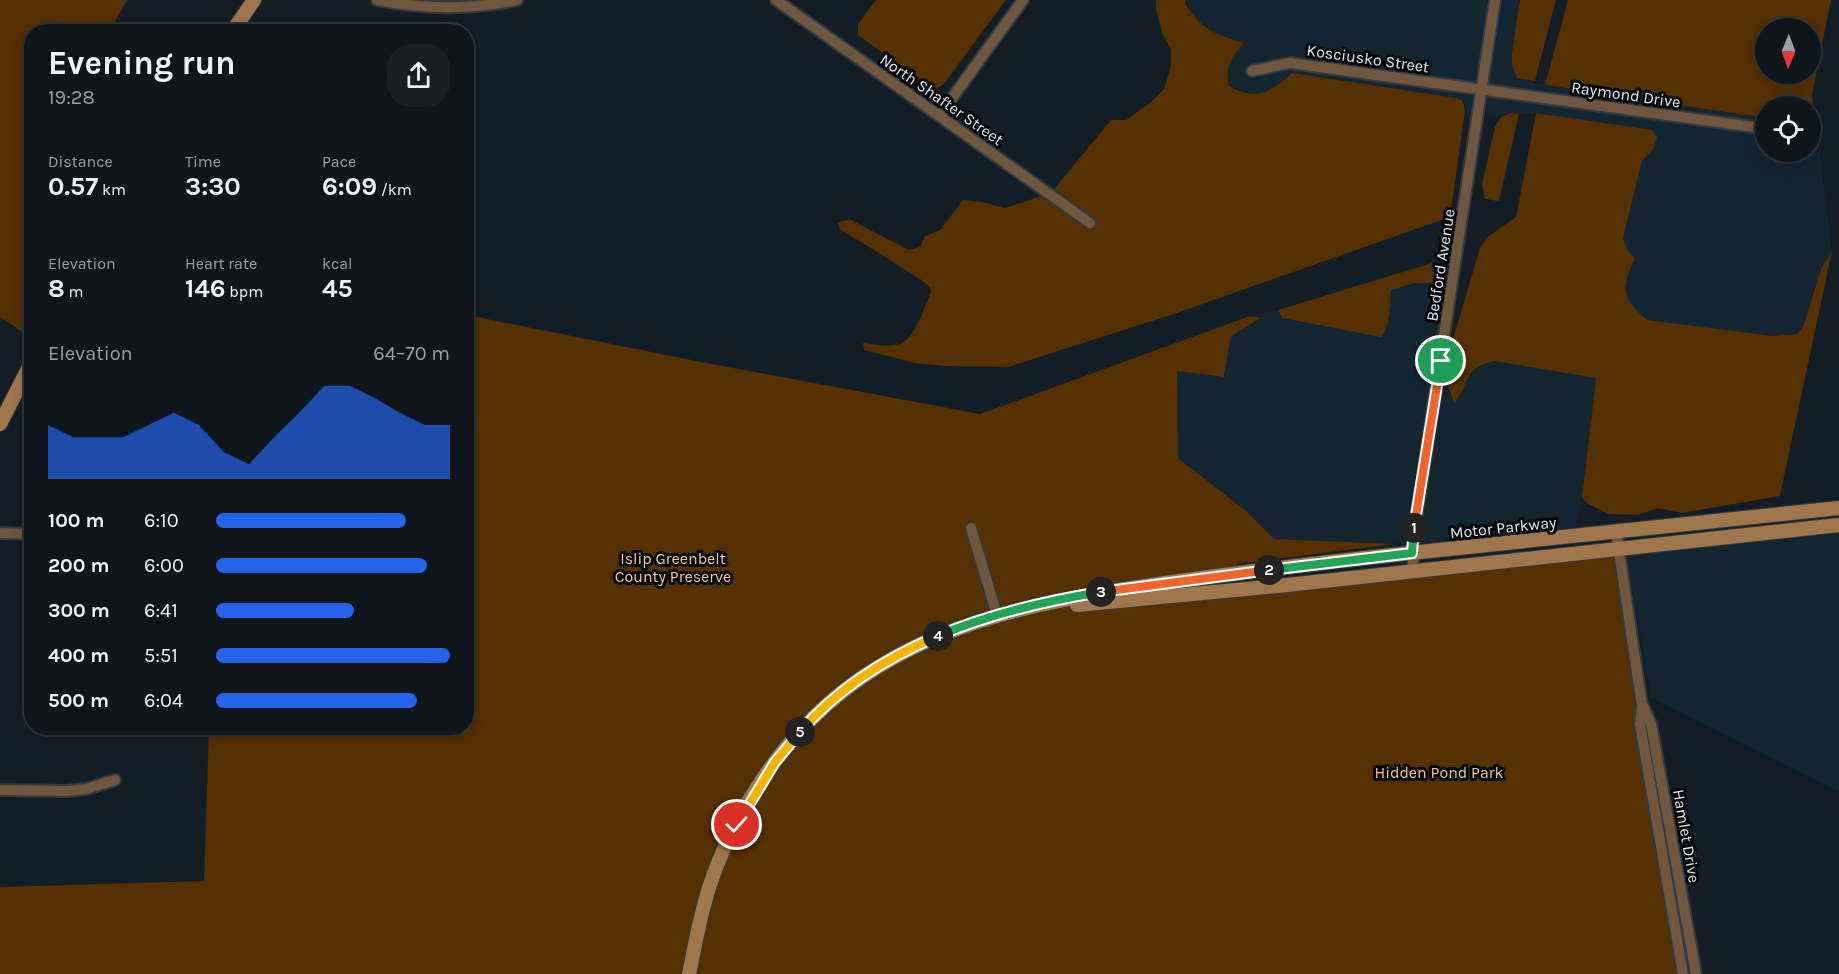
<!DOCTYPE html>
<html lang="en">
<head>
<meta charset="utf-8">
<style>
  :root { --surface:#0e161c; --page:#171f25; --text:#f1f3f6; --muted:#9b9fa3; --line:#2e353b; --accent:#2563eb }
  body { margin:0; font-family:Karla,sans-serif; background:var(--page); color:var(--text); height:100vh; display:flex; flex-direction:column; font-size:22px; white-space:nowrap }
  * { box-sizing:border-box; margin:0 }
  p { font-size:20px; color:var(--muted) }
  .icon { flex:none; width:33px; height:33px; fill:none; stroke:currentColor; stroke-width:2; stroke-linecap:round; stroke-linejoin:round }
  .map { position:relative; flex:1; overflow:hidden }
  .sheet { position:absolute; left:24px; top:24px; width:450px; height:711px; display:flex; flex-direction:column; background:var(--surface); border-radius:24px; box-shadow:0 3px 15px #0003,0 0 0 2px var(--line) }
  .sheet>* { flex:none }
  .needle { width:39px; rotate:181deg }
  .fabs { position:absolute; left:1755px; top:18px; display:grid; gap:12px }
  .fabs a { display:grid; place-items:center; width:66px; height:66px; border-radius:50%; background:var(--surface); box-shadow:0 3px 15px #0003,0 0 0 2px var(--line); font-size:30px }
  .pin { position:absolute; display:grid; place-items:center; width:51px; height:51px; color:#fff; margin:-26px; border:3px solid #fff; border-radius:50%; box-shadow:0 2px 6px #0007 }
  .km { position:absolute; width:30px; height:30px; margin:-15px; border-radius:50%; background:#222; color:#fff; font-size:16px; line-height:30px; text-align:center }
  .round { display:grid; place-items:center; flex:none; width:63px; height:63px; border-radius:24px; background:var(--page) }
  .overview { display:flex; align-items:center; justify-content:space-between; height:102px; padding:0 24px }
  h1 { font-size:33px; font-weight:700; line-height:45px }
  .metrics { display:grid; grid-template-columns:repeat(3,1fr); gap:9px; height:102px; padding:6px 24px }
  .metrics div { display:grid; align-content:center }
  .metrics b { font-size:26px; font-weight:700 }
  .metrics small { font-size:16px; font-weight:400 }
  .metrics p { font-size:16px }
  .chart { height:168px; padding:12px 24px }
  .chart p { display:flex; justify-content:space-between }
  .chart svg { width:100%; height:108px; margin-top:6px; fill:var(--accent); opacity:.7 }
  ul { padding:0 24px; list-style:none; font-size:20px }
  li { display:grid; grid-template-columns:96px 72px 1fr; align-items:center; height:45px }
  li i { height:15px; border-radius:8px; background:var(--accent) }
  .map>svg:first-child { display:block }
  .built { fill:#142532 }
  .green { fill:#553000; fill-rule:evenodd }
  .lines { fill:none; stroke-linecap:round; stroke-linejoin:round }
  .street-casing { stroke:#2f3a41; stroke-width:14 }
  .secondary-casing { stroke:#2f3a41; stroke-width:16 }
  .street { stroke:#70563c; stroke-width:10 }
  .secondary { stroke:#a0774d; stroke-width:14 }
  .split-1-casing { stroke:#fff; stroke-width:12 }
  .split-2-casing { stroke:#fff; stroke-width:12 }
  .split-3-casing { stroke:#fff; stroke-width:12 }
  .split-4-casing { stroke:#fff; stroke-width:12 }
  .split-5-casing { stroke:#fff; stroke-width:12 }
  .split-6-casing { stroke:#fff; stroke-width:12 }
  .split-1 { stroke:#f0652b; stroke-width:8 }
  .split-2 { stroke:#22a559; stroke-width:8 }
  .split-3 { stroke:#f0652b; stroke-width:8 }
  .split-4 { stroke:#22a559; stroke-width:8 }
  .split-5 { stroke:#f5b400; stroke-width:8 }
  .split-6 { stroke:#f5b400; stroke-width:8 }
  .labels { text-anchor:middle; stroke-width:6; stroke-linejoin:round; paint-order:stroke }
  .street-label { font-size:16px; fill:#e1e9ef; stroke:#03070a }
  .park-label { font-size:16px; fill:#f7c493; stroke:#03070a }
</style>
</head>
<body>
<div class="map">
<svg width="1839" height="974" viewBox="0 0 1839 974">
  <rect width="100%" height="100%" fill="#121d25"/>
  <g class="built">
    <path d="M1186,0H1520L1512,52L1517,78L1545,85L1765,118L1766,152H1810L1811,114L1814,112L1832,251L1821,269L1804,324L1798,334L1773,336L1648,320L1636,311L1627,301L1625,290L1629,273L1635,260L1627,249L1623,238L1642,161L1653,149L1548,114L1511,113L1501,117L1465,111L1463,101L1292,73L1271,91L1257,94L1241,93L1229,85L1226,75L1229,62L1243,43L1218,34L1199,24L1185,2Z"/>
    <path d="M1434,274L1450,275L1438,358L1446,363L1448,385L1460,397L1467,376L1480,364L1494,361L1596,378L1582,498L1576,527L1409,544L1274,539L1246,511L1178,458L1177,371L1224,377L1231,336L1260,317L1250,316L1278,310L1282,318L1297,322L1381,336L1391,302V290L1415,283H1431L1434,279Z"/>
    <path d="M1839,534V791L1651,697L1626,555Z"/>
  </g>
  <g class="green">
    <path d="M0,0H127L112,28L116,31L32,32L30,337L0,317Z"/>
    <path d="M876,0H1006L944,84L938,88L929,86L858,35V24Z"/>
    <path d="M1156,0H1186L1185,3C1203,31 1213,33 1244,43C1231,57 1225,67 1229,86C1255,101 1271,93 1292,73L1456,98L1463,101L1465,111L1450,217L1177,313L1008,367L945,366L915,363L864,350L863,343C874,344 891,348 902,343C916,336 925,305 931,292L930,287L920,279L840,229L838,223L849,219L909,250L920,247L925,236L940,230L963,200L982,202L1005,208L1051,193L1111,120H1126L1150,103L1164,89L1171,66V49L1162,33L1156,9Z"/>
    <path d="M1520,0H1556L1535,81L1517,78L1512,65V52Z"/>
    <path d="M1568,0H1831L1812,95L1814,112L1811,114L1810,106H1766L1765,118L1545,85ZM1766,28H1810V74H1766Z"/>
    <path d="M1511,113L1519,114L1499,201L1485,199L1482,184L1495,127L1501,117Z"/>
    <path d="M1536,113L1652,130L1657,138L1653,149L1642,161L1623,238L1627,249L1635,259C1621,288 1621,300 1648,320L1773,336L1798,334L1804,324L1821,269L1832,251L1780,496L1681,513L1657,508L1638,515L1609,514L1588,504L1582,498L1596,378L1494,361C1460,369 1472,384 1454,403L1448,385L1446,363L1480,248L1486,238L1516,217Z"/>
    <path d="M1432,263L1435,279L1431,283H1415L1391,290C1391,305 1390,325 1381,337L1282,318L1278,310Z"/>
    <path d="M467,315L696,361L980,414L1250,316L1261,318L1231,336L1224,377L1177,371L1178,458L1246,511L1274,539L1395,544L1236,564L1249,572L1034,605L1618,548L1640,705L1683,974H0V887L204,881L209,728H466Z"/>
  </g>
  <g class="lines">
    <defs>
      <g id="street">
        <path d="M377,0C423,9 471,10 517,0"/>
        <path d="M776,0L1090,223"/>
        <path d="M1252,71L1290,63L1739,125L1761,128L1766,131"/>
        <path d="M939,116L1023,0"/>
        <path d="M971,528L997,615"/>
        <path d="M1616,531L1642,706L1640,724L1683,974"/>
        <path d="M0,533L32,534"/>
        <path d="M1413,571V539L1495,0"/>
        <path d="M1643,706L1651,724L1696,974"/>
        <path d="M0,790L67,791L86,789L115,780"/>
      </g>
      <g id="secondary">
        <path d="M232,32L254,0"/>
        <path d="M0,424L32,361"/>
        <path d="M1077,605L1278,586L1839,525"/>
        <path d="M689,974C695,945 700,916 709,888C734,812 782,738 846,689C938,618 1052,600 1164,583C1249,571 1335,561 1420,552C1560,538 1699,522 1839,508"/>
      </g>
    </defs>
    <use href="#street" class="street-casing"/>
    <use href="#secondary" class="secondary-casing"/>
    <use href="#street" class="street"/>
    <use href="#secondary" class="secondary"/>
  </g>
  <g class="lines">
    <defs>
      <path id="split-1" d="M1414,528L1441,361"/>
      <path id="split-2" d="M1269,570L1412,553L1414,528"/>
      <path id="split-3" d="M1101,592L1269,570"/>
      <path id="split-4" d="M938,636C990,614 1045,601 1101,592"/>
      <path id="split-5" d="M800,732C837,689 886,658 938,636"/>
      <path id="split-6" d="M737,825L775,762L800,732"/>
    </defs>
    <use href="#split-1" class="split-1-casing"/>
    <use href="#split-2" class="split-2-casing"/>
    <use href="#split-3" class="split-3-casing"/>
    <use href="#split-4" class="split-4-casing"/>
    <use href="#split-5" class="split-5-casing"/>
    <use href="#split-6" class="split-6-casing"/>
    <use href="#split-1" class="split-1"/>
    <use href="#split-2" class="split-2"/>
    <use href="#split-3" class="split-3"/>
    <use href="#split-4" class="split-4"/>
    <use href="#split-5" class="split-5"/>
    <use href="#split-6" class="split-6"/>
  </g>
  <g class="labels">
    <g class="street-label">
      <text transform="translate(1368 58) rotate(8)" y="6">Kosciusko Street</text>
      <text transform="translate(1626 94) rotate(8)" y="6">Raymond Drive</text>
      <text transform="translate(942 99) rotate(35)" y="6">North Shafter Street</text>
      <text transform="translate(1440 265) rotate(-81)" y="6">Bedford Avenue</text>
      <text transform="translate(1503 527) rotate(-6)" y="6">Motor Parkway</text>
      <text transform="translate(1687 836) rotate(80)" y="6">Hamlet Drive</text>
    </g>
    <g class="park-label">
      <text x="673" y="564">Islip Greenbelt<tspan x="673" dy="18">County Preserve</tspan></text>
      <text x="1439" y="778">Hidden Pond Park</text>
    </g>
  </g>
</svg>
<div class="fabs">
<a><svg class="needle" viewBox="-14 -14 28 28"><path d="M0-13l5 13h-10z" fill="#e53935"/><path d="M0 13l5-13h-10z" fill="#9b9fa3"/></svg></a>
<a><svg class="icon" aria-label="locate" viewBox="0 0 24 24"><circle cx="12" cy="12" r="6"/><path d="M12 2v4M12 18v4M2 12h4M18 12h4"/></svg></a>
</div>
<div class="pin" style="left:1441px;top:361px;background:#1e9e55"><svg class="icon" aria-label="arrive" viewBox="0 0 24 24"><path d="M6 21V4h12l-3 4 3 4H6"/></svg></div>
<div class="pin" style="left:737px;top:825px;background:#d93025"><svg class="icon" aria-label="check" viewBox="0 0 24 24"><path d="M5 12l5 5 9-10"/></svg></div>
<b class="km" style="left:1414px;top:528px">1</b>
<b class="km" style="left:1269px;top:570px">2</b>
<b class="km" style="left:1101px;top:592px">3</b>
<b class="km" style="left:938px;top:636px">4</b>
<b class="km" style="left:800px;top:732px">5</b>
<section class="sheet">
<div class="overview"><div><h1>Evening run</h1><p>19:28</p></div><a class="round"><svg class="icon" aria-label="share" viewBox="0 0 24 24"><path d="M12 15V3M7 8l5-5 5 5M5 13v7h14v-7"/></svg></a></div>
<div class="metrics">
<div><p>Distance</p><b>0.57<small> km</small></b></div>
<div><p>Time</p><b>3:30</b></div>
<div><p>Pace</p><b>6:09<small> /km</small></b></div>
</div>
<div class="metrics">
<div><p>Elevation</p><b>8<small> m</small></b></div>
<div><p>Heart rate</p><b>146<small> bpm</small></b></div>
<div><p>kcal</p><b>45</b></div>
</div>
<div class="chart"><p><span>Elevation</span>64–70 m</p>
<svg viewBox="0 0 160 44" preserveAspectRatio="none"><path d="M0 44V22L10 27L20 27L30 27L40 22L50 17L60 22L70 33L80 38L90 27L100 17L110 6L120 6L130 11L140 17L150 22L160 22V44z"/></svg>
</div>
<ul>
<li><b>100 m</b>6:10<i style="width:81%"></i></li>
<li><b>200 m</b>6:00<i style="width:90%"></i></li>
<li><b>300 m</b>6:41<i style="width:59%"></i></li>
<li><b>400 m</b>5:51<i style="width:100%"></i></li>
<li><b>500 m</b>6:04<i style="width:86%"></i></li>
</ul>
</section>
</div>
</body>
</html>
